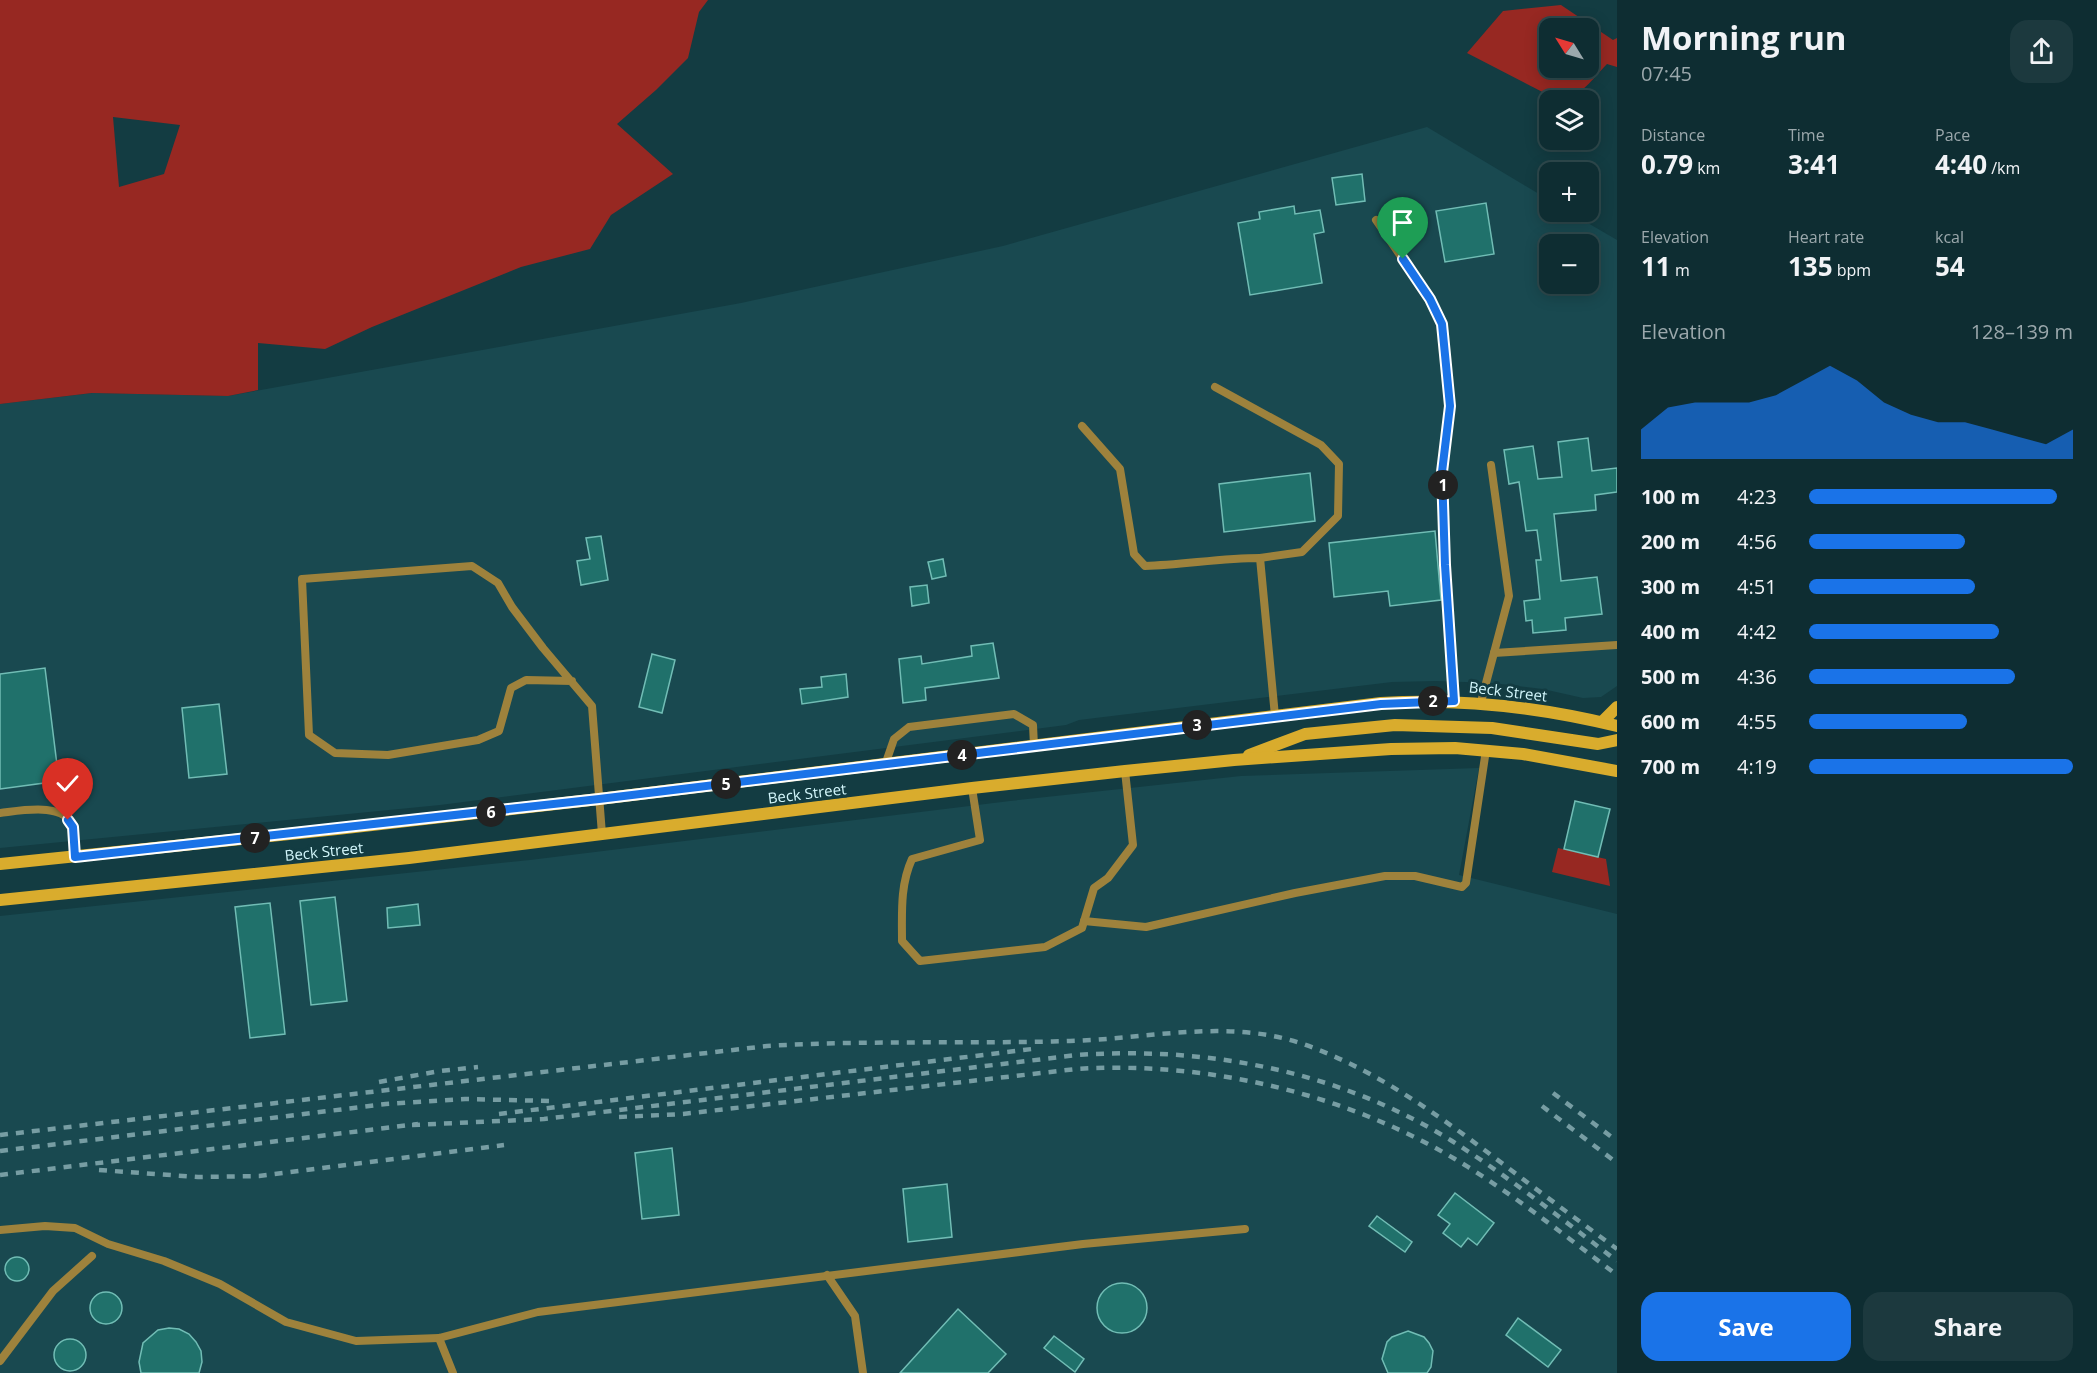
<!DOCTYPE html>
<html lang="en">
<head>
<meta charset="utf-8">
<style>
  :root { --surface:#0e2d32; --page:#1c393e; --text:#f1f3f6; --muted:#9ba8ac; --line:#2e494d; --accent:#1a73e8 }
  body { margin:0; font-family:"Open Sans",sans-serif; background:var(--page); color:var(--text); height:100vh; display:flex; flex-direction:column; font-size:22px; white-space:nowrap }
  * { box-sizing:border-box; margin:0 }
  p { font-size:20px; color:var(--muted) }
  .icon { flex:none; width:33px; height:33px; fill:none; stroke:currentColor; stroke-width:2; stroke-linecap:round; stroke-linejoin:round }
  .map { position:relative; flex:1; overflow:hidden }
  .sheet { display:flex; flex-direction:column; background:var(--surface); width:480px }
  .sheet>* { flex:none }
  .needle { width:39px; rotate:307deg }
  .tools { position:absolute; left:1539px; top:18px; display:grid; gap:12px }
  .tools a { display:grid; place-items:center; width:60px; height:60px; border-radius:12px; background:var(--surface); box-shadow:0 3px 15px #0003,0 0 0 2px var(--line); font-size:30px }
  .pin { position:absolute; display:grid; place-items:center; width:51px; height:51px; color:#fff; margin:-62px -26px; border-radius:50% 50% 50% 0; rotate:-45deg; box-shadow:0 0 6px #0007 }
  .pin .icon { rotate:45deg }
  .km { position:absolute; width:30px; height:30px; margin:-15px; border-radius:50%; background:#222; color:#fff; font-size:16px; line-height:30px; text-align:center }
  .round { display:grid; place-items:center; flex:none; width:63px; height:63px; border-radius:18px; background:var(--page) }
  .overview { display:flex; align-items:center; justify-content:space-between; height:102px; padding:0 24px }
  h1 { font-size:33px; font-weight:700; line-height:45px }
  .metrics { display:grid; grid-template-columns:repeat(3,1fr); gap:9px; height:102px; padding:6px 24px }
  .metrics div { display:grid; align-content:center }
  .metrics b { font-size:26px; font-weight:700 }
  .metrics small { font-size:16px; font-weight:400 }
  .metrics p { font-size:16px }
  .chart { height:168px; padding:12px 24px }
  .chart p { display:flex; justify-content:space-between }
  .chart svg { width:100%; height:108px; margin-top:6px; fill:var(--accent); opacity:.7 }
  .button { display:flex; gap:12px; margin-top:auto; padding:12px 24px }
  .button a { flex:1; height:69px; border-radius:18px; background:var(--accent); color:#fff; font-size:24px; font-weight:700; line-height:69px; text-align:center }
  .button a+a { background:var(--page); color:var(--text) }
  ul { padding:0 24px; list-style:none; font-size:20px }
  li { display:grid; grid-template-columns:96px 72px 1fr; align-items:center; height:45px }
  li i { height:15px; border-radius:8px; background:var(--accent) }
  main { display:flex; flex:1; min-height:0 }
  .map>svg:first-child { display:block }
  .built { fill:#194950; fill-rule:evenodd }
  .green { fill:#972822; fill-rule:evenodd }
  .building { fill:#20716b; stroke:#71bdb5; stroke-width:1.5 }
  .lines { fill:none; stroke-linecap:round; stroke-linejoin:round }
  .service { stroke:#9e823c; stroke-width:8 }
  .secondary { stroke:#d9ac2d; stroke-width:12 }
  .rail { stroke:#779da3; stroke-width:4.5; stroke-dasharray:8 8; stroke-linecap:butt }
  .route-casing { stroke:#fff; stroke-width:12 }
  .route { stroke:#1a73e8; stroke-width:8 }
  .labels { text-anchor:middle; stroke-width:6; stroke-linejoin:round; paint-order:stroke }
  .street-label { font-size:15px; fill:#d2f6fb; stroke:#133c42 }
</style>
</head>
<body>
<main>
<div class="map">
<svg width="1617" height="1373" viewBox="0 0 1617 1373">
  <rect width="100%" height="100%" fill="#133c42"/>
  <g class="built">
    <path d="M1427,127L1549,200L1550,212H1569L1617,240V686L1601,697L1583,698L1543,689L1493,683L1436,681L1392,682L1079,720L1066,725L440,805L0,848V404L93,393L228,396L741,303L1003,246ZM1550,244H1588V284H1550Z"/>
    <path d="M1479,768L1459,875L1617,914V1373H0V916L530,860L1010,801L1241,776Z"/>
  </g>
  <g class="green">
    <path d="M0,0H708L699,12L688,58L656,90L617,124L673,174L611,215L590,249L521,267L372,327L325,349L258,343V390L228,396L92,393L0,404ZM113,117L180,125L164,174L119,187Z"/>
    <path d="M1561,5L1613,40L1617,38V67L1607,64C1594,77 1578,101 1558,100L1467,53L1503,11ZM1550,28H1588V68H1550Z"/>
    <path d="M1558,848L1606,859L1610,886L1552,872Z"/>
  </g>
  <g class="building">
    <path d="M1362,174L1365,201L1336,205L1332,178Z"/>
    <path d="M1486,203L1494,254L1445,262L1436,211Z"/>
    <path d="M1294,206L1295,214L1320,210L1324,232L1314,234L1322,283L1250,295L1238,223L1260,219L1259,212Z"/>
    <path d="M1588,438L1592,471L1617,468V492L1595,495L1596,510L1554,514L1561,581L1597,577L1602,614L1565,618L1566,630L1533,633L1532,620L1526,621L1524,601L1540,599L1536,560H1541L1537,530L1526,531L1519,482L1509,484L1504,450L1533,446L1538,479L1562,477L1558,442Z"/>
    <path d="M1310,473L1315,521L1224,532L1219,484Z"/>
    <path d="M1435,531L1441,600L1390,606L1388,591L1334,597L1329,543Z"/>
    <path d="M601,536L608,580L581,585L577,561L590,559L586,538Z"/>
    <path d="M943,559L946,576L932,579L928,562Z"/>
    <path d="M927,585L929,603L912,606L910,587Z"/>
    <path d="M993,643L999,678L925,688L926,700L903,703L899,659L921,656L922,664L972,656L971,646Z"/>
    <path d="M652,654L675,660L662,713L639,707Z"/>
    <path d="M45,668L59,781L0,789V674Z"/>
    <path d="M846,674L848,697L802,704L800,689L822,687L821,677Z"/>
    <path d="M219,704L227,774L189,778L182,708Z"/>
    <path d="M1575,801L1610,809L1598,857L1564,849Z"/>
    <path d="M335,897L347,1001L311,1005L300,901Z"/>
    <path d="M270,903L285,1034L250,1038L235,907Z"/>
    <path d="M418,904L420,925L388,928L387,908Z"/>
    <path d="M672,1148L679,1215L642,1219L635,1153Z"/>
    <path d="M947,1184L952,1237L908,1242L903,1189Z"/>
    <path d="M1455,1193L1494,1223L1477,1245L1468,1238L1461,1247L1443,1233L1450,1224L1438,1215Z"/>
    <path d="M1377,1216L1412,1242L1405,1252L1369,1226Z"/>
    <circle cx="17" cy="1269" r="12"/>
    <circle cx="1122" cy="1308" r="25"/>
    <circle cx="106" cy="1308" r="16"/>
    <path d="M958,1309L1006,1354L988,1373H900Z"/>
    <path d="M1518,1318L1561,1350L1548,1367L1506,1335Z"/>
    <path d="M169,1328L179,1329L189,1334L196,1342L201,1351L202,1362L199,1373H141L139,1362L143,1343L158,1330Z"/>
    <path d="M1408,1331L1424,1337L1429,1343L1433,1351L1431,1367L1427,1373H1388L1382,1359L1387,1342L1392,1337Z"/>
    <path d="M1054,1336L1084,1359L1075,1372L1044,1348Z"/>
    <circle cx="70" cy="1355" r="16"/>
  </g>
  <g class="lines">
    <g class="service">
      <path d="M1376,220L1430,299L1442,324L1450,406L1442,472L1445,565L1454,701"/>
      <path d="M1215,387L1321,445L1339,464L1338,516L1302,552L1260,558"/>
      <path d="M1082,426L1120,469L1134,554L1145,566C1183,565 1221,558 1260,558L1275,716"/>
      <path d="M1494,653L1617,645"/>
      <path d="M572,681L526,680L511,688L499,731L478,740L388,755L335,753L309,735L302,579L472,566L498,583L512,607L543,648L592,706L602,834"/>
      <path d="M1481,702L1509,596L1491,465"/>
      <path d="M885,765L894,739L909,727L1014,714L1033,725L1034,746"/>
      <path d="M972,788L980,840L912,859C900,885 902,913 902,941L920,961L1045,947L1082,928L1094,888L1108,878L1133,845L1125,771"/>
      <path d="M0,813C19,811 67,801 73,828C75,837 74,848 75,857"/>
      <path d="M1084,921L1146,927L1295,893L1385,876H1415L1462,887L1466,883L1486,750"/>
      <path d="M0,1230L45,1226L75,1228L108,1244L164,1261L220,1284L286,1322L356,1341L439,1338L538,1312L1083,1244L1245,1229"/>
      <path d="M827,1275L855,1316L863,1373"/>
      <path d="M439,1338L453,1373"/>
      <path d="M0,1361L53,1291L92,1256"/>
    </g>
    <g class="secondary">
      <path d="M1602,722L1617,707"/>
      <path d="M1249,755L1305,734L1395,725L1492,728L1598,744L1617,740"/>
      <path d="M0,864L337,829L599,799L1381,703C1461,698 1539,707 1617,726"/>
      <path d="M0,900L409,858L972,788L1125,771L1234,760L1391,749L1455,748L1523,754L1617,771"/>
    </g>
    <g class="rail">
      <path d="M379,1082L440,1071L478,1067"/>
      <path d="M1553,1093L1617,1141"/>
      <path d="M1542,1106L1617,1163"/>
      <path d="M499,1114L1032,1049"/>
      <path d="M619,1117L683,1114L1076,1069C1206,1061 1341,1092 1455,1159C1512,1193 1564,1235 1617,1275"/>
      <path d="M412,1125L544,1119L1077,1055C1208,1046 1339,1071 1452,1141C1509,1177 1563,1220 1617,1261"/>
      <path d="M0,1135L767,1046C868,1040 969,1044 1070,1041C1147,1039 1228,1018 1303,1044C1377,1070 1441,1117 1503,1164C1541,1193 1579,1221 1617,1249"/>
      <path d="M0,1151L386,1104L465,1099L549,1101"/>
      <path d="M99,1170L198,1177L259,1176L504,1145"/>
      <path d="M0,1175L418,1124"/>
    </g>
  </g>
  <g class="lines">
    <defs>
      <path id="route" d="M68,820L73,827L75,857L599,799L1381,704L1454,701L1445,565L1442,472L1450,406L1442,324L1430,299L1403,259"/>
    </defs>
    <use href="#route" class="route-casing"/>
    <use href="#route" class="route"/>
  </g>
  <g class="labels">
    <g class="street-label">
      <text transform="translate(1508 692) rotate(7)" y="5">Beck Street</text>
      <text transform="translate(807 794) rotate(-7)" y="5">Beck Street</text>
      <text transform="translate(324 852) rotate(-6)" y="5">Beck Street</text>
    </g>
  </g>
</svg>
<div class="tools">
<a><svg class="needle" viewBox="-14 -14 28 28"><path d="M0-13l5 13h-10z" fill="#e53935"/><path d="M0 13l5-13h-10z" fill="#9ba8ac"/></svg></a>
<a><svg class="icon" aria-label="layers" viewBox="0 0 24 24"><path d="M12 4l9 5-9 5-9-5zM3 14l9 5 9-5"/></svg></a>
<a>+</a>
<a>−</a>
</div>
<div class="pin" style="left:1403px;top:259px;background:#1e9e55"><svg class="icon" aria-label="arrive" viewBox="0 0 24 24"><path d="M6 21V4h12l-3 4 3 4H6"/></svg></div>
<div class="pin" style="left:68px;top:820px;background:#d93025"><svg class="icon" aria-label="check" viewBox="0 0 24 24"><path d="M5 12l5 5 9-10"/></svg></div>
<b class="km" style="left:1443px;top:485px">1</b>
<b class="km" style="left:1433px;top:701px">2</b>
<b class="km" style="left:1197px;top:725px">3</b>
<b class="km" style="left:962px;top:755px">4</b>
<b class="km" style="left:726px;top:784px">5</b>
<b class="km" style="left:491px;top:812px">6</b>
<b class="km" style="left:255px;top:838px">7</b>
</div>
<section class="sheet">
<div class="overview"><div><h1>Morning run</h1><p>07:45</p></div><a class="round"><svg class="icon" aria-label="share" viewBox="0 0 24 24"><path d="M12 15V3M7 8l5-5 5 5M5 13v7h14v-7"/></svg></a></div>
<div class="metrics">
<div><p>Distance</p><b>0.79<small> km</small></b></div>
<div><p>Time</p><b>3:41</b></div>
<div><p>Pace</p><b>4:40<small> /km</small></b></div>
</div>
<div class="metrics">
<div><p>Elevation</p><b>11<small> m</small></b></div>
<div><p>Heart rate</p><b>135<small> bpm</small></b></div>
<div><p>kcal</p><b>54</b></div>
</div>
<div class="chart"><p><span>Elevation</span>128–139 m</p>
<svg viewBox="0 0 160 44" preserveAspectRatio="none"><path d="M0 44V32L10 23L20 21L30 21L40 21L50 18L60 12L70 6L80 12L90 21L100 26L110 29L120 29L130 32L140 35L150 38L160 32V44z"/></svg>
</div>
<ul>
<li><b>100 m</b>4:23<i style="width:94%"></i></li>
<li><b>200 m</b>4:56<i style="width:59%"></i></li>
<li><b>300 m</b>4:51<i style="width:63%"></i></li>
<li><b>400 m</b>4:42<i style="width:72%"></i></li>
<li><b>500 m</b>4:36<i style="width:78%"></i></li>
<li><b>600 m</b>4:55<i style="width:60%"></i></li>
<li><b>700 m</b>4:19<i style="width:100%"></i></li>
</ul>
<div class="button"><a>Save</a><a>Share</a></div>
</section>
</main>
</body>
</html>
